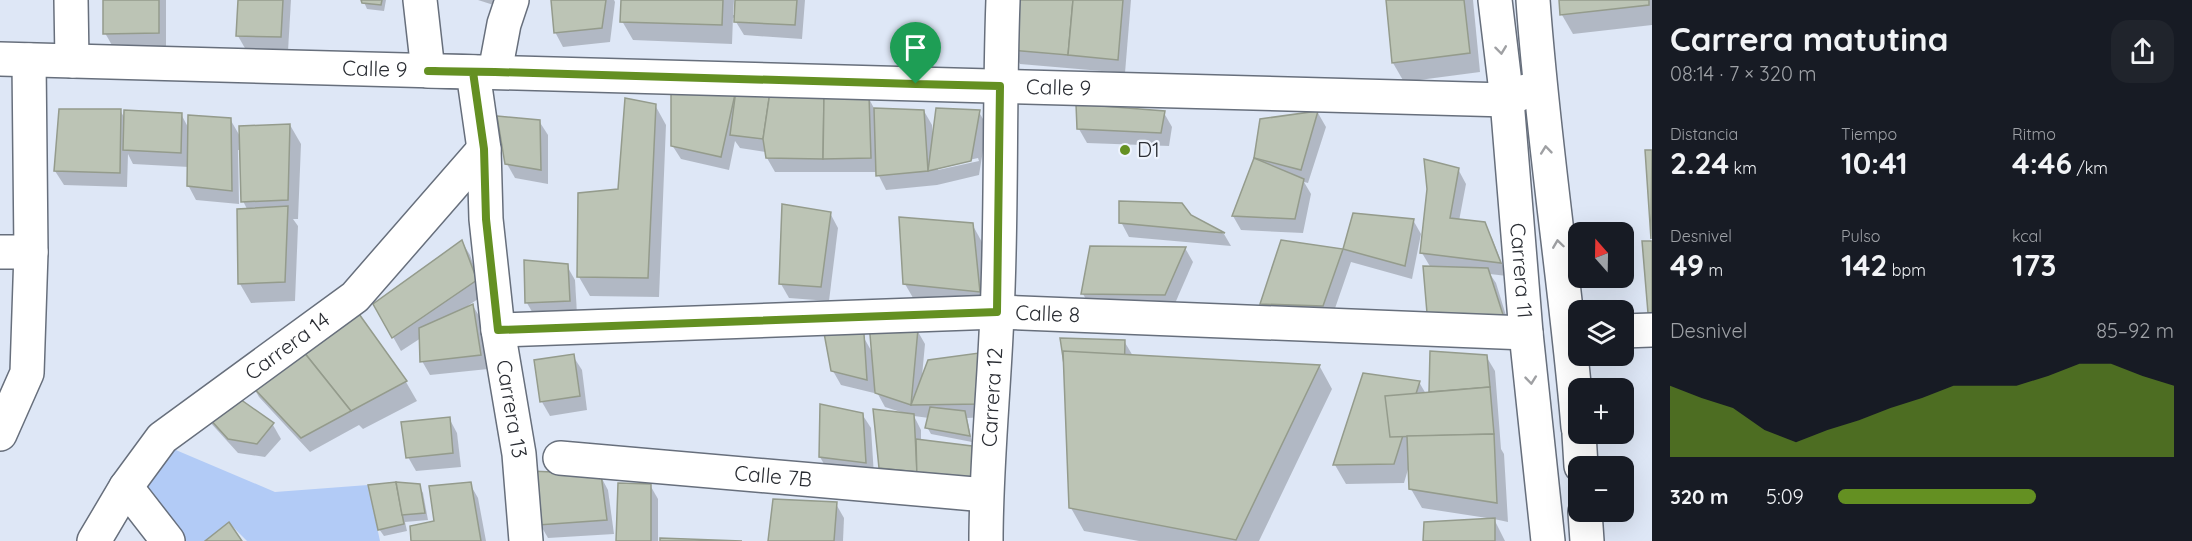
<!DOCTYPE html>
<html lang="es">
<head>
<meta charset="utf-8">
<style>
  :root { --surface:#171b24; --page:#20242c; --text:#f1f3f6; --muted:#9ea1a6; --accent:#649022 }
  body { margin:0; font-family:Quicksand,sans-serif; background:var(--page); color:var(--text); height:100vh; display:flex; flex-direction:column; font-size:22px; white-space:nowrap }
  * { box-sizing:border-box; margin:0 }
  p { font-size:20px; color:var(--muted) }
  .icon { flex:none; width:33px; height:33px; fill:none; stroke:currentColor; stroke-width:2; stroke-linecap:round; stroke-linejoin:round }
  .map { position:relative; flex:1; overflow:hidden }
  .drawer { display:flex; flex-direction:column; background:var(--surface); width:540px }
  .drawer>* { flex:none }
  .needle { width:39px; rotate:340deg }
  .tools { position:absolute; left:1568px; top:222px; display:grid; gap:12px }
  .tools a { display:grid; place-items:center; width:66px; height:66px; border-radius:12px; background:var(--surface); box-shadow:0 6px 24px #0002; font-size:30px }
  .pin { position:absolute; display:grid; place-items:center; width:51px; height:51px; color:#fff; margin:-62px -26px; border-radius:50% 50% 50% 0; rotate:-45deg; box-shadow:0 0 6px #0007 }
  .pin .icon { rotate:45deg }
  .round { display:grid; place-items:center; flex:none; width:63px; height:63px; border-radius:18px; background:var(--page) }
  .overview { display:flex; align-items:center; justify-content:space-between; height:102px; padding:0 18px }
  h1 { font-size:33px; font-weight:800; line-height:45px }
  .stats { display:grid; grid-template-columns:repeat(3,1fr); gap:9px; height:102px; padding:6px 18px }
  .stats div { display:grid; align-content:center }
  .stats b { font-size:30px; font-weight:800 }
  .stats small { font-size:16px; font-weight:400 }
  .stats p { font-size:16px }
  .chart { height:168px; padding:12px 18px }
  .chart p { display:flex; justify-content:space-between }
  .chart svg { width:100%; height:108px; margin-top:6px; fill:var(--accent); opacity:.7 }
  ul { padding:0 18px; list-style:none; font-size:20px }
  li { display:grid; grid-template-columns:96px 72px 1fr; align-items:center; height:45px }
  li i { height:15px; border-radius:8px; background:var(--accent) }
  main { display:flex; flex:1; min-height:0 }
  .map>svg:first-child { display:block }
  .green { fill:#b2cbf6 }
  .shadow { fill:#0003; fill-rule:evenodd }
  .building { fill:#bcc4b5; stroke:#949b8c; stroke-width:1.5 }
  .lines { fill:none; stroke-linecap:round; stroke-linejoin:round }
  .street-casing { stroke:#676f7c; stroke-width:36 }
  .secondary-casing { stroke:#676f7c; stroke-width:36 }
  .street { stroke:#fff; stroke-width:33 }
  .secondary { stroke:#fff; stroke-width:33 }
  .oneway { stroke:#9fa0a3 }
  .route-casing { stroke:#fff; stroke-width:12 }
  .route { stroke:#649022; stroke-width:8 }
  .poi-dot { fill:#649022; stroke:#eef4fd; stroke-width:2 }
  .labels { text-anchor:middle; stroke-width:4.5; stroke-linejoin:round; paint-order:stroke }
  .street-label { font-size:21px; fill:#2a2d33; stroke:#eef4fd }
  .poi-label { font-size:21px; fill:#2a2d33; stroke:#eef4fd; text-anchor:start }
</style>
</head>
<body>
<main>
<div class="map">
<svg width="1652" height="541" viewBox="0 0 1652 541">
  <rect width="100%" height="100%" fill="#dee7f6"/>
  <path class="green" d="M164,445L275,492L368,485L380,541H247L229,523L205,541H181L136,489Z"/>
  <g class="shadow">
    <path d="M105,0H166V47H113L105,33Z"/>
    <path d="M239,0H291L288,51L246,50L238,36Z"/>
    <path d="M363,0H386L384,11L367,9Z"/>
    <path d="M478,0H507L506,9Z"/>
    <path d="M552,0H614L615,2L610,42L563,47L555,32Z"/>
    <path d="M623,0H734L733,15H736L737,0H805L802,39L744,35L733,17L732,44L633,40L622,21Z"/>
    <path d="M1018,0H1131L1125,73L1020,64L1012,49Z"/>
    <path d="M1387,0H1473L1480,72L1404,82L1393,63Z"/>
    <path d="M1561,0H1652V25L1573,34L1562,15Z"/>
    <path d="M673,92L868,97L875,110L924,111L932,125L933,137L979,112L987,126L979,175L937,185L886,190L877,172H775L767,158L766,152L740,148L735,141L729,170L681,159L672,145ZM978,158L979,161L938,170V167Z"/>
    <path d="M655,105L666,125L659,297L590,296L579,277L619,191Z"/>
    <path d="M120,110L125,119L181,114L189,129L230,119L241,138L290,125L301,144L298,219H293L298,226L295,301L251,303L240,284L247,209L243,201L241,150H238L239,204L196,200L188,185L189,167L133,164L128,154L127,187L64,185L55,171Z"/>
    <path d="M1164,113L1172,127L1169,146L1087,143L1079,129Z"/>
    <path d="M1318,113L1326,127L1308,183L1304,182L1311,194L1303,233L1241,230L1233,216L1256,158L1261,120Z"/>
    <path d="M539,121L548,135V184L515,178L507,164Z"/>
    <path d="M1652,151V239L1647,152Z"/>
    <path d="M1458,169L1466,184L1459,221L1484,224L1492,238L1507,276L1490,274L1496,283L1512,335L1431,268L1422,253Z"/>
    <path d="M830,213L838,228L829,301L789,298L781,284Z"/>
    <path d="M1354,215L1413,220L1421,234L1412,279L1351,262L1331,320L1270,318L1262,304L1282,242L1344,250Z"/>
    <path d="M1190,216L1224,234L1231,246L1129,237L1121,222Z"/>
    <path d="M972,224L983,244L990,311L916,303L905,284Z"/>
    <path d="M462,242L470,255L484,295L466,307L473,306L481,319L488,369L430,375L422,361L421,338L401,351L375,305Z"/>
    <path d="M1091,248H1185L1193,262L1173,308H1091L1083,294Z"/>
    <path d="M567,266L575,280L577,314L535,317L527,303Z"/>
    <path d="M353,309L406,382L417,401L363,429L359,425L310,452L259,397L251,383Z"/>
    <path d="M917,330L925,344L922,376L978,355L988,417L967,418L972,442L931,434L927,427L929,418L914,416L921,430V485L888,482L880,467L904,413L885,407L874,387V393L841,385L833,371L863,336L873,354Z"/>
    <path d="M1124,341L1133,356L1320,367L1332,389L1259,541H1139L1084,531L1071,508Z"/>
    <path d="M1431,352L1486,356L1495,371L1501,449L1504,454L1508,522L1494,519L1505,541H1425L1487,518L1422,508L1411,489L1409,466L1404,483L1346,484L1335,465L1364,375L1419,382L1426,394H1431Z"/>
    <path d="M573,356L582,370L587,410L550,416L542,402Z"/>
    <path d="M223,389L273,425L281,439L265,457L238,453L208,420Z"/>
    <path d="M862,414L871,428L874,476L828,471L820,457Z"/>
    <path d="M449,418L457,433L461,467L416,471L408,457Z"/>
    <path d="M600,475L608,490L614,534L548,538L540,524Z"/>
    <path d="M470,484L478,498L486,541H412L436,522Z"/>
    <path d="M419,485L423,493L428,520L405,522L407,531L384,536L379,529Z"/>
    <path d="M650,485L658,499V541H617Z"/>
    <path d="M836,504L844,518L843,541H769Z"/>
  </g>
  <g class="building">
    <path d="M103,0H159V33L103,34Z"/>
    <path d="M238,0H283L281,37L236,36Z"/>
    <path d="M361,0H382L381,5L362,3Z"/>
    <path d="M551,0H606L602,28L554,33Z"/>
    <path d="M621,0H723L722,25L620,22Z"/>
    <path d="M735,0H797L795,25L734,22Z"/>
    <path d="M1016,0H1073L1068,55L1011,50Z"/>
    <path d="M1073,0H1123L1118,60L1068,55Z"/>
    <path d="M1386,0H1464L1470,53L1392,63Z"/>
    <path d="M1559,0H1649V5L1560,15Z"/>
    <path d="M671,90H736L721,157L671,146Z"/>
    <path d="M736,90L770,92L763,139L730,135Z"/>
    <path d="M770,92L824,96L823,159L766,158L763,139Z"/>
    <path d="M824,96H869L871,158L823,159Z"/>
    <path d="M625,98L656,104L648,278L577,277L578,193L618,189Z"/>
    <path d="M1076,104L1165,111L1161,133L1077,129Z"/>
    <path d="M874,108L924,110L928,171L876,176Z"/>
    <path d="M936,108L980,110L971,161L928,171Z"/>
    <path d="M59,109H121L120,173L54,171Z"/>
    <path d="M124,110L182,113L181,153L123,150Z"/>
    <path d="M1318,111L1301,170L1254,158L1260,119Z"/>
    <path d="M188,115L231,118L232,191L187,186Z"/>
    <path d="M497,116L540,120L541,170L505,164Z"/>
    <path d="M290,124L288,200L241,202L239,126Z"/>
    <path d="M1645,150H1652L1651,239Z"/>
    <path d="M1254,158L1304,179L1295,219L1232,216Z"/>
    <path d="M1424,159L1459,168L1450,218L1485,222L1501,263L1420,253L1427,189Z"/>
    <path d="M1119,201L1182,203L1191,215L1225,233L1119,223Z"/>
    <path d="M782,204L831,212L821,287L779,284Z"/>
    <path d="M288,206L285,282L238,284L237,209Z"/>
    <path d="M1353,213L1414,219L1405,266L1343,249Z"/>
    <path d="M899,217L973,223L980,292L903,284Z"/>
    <path d="M462,240L477,280L392,338L373,304Z"/>
    <path d="M1281,240L1343,249L1323,306L1260,304Z"/>
    <path d="M1642,241H1652V313H1648Z"/>
    <path d="M1090,246L1186,247L1165,295L1081,294Z"/>
    <path d="M524,260L568,264L570,301L525,303Z"/>
    <path d="M1423,266L1488,268L1505,321L1427,313Z"/>
    <path d="M473,304L481,355L420,362L419,328Z"/>
    <path d="M354,307L407,381L351,411L299,346Z"/>
    <path d="M869,323L918,329L911,405L875,393Z"/>
    <path d="M824,333L864,334L867,380L831,371Z"/>
    <path d="M1060,338L1125,340L1124,381L1066,377Z"/>
    <path d="M299,346L351,411L301,438L249,383Z"/>
    <path d="M1063,351L1320,365L1236,540L1069,508Z"/>
    <path d="M1430,351L1487,355L1490,387L1429,392Z"/>
    <path d="M979,353L981,404L911,405L928,360Z"/>
    <path d="M574,354L580,396L540,402L534,360Z"/>
    <path d="M1363,373L1420,381L1394,464L1333,465Z"/>
    <path d="M223,387L274,423L257,444L228,439L198,406Z"/>
    <path d="M1490,387L1494,434L1390,437L1385,396Z"/>
    <path d="M820,404L863,413L866,463L819,457Z"/>
    <path d="M930,407L965,411L970,436L925,428Z"/>
    <path d="M873,409L914,414L917,472L879,468Z"/>
    <path d="M450,417L453,453L406,458L401,422Z"/>
    <path d="M1494,434L1497,503L1409,489L1407,436Z"/>
    <path d="M916,439L972,446L976,488L917,480Z"/>
    <path d="M529,471L601,474L607,520L538,525Z"/>
    <path d="M396,482L404,524L378,530L368,485Z"/>
    <path d="M396,482L420,484L425,513L402,515Z"/>
    <path d="M471,482L481,541H411L410,526L434,521L429,486Z"/>
    <path d="M618,483L651,484V541H616Z"/>
    <path d="M773,499L837,502L834,541H768Z"/>
    <path d="M1495,518V541H1423L1424,522Z"/>
    <path d="M229,522L242,541H205Z"/>
    <path d="M660,538L742,541H660Z"/>
  </g>
  <g class="lines">
    <defs>
      <g id="street">
        <path d="M71,0L72,61"/>
        <path id="s1" d="M420,0L428,71L473,72L484,149L486,219L498,330L519,454L526,541"/>
        <path id="s2" d="M0,59L1507,100L1526,91L1532,90"/>
        <path d="M495,72L504,24L512,0"/>
        <path d="M0,252H31"/>
        <path id="s3" d="M498,330L997,312L1526,333"/>
        <path d="M1623,331L1652,330"/>
        <path d="M0,434L27,373L31,252L29,60"/>
        <path id="s4" d="M560,458L986,495"/>
        <path d="M126,487L168,541"/>
        <path id="s5" d="M94,541L126,487L162,438L355,297L484,149"/>
        <path id="s6" d="M986,541C986,465 994,390 997,314C1002,209 999,105 1003,0"/>
      </g>
      <g id="secondary">
        <path id="s7" d="M1495,0L1507,100L1526,333L1548,541"/>
        <path d="M1533,0C1543,143 1566,284 1578,427"/>
        <path d="M1579,434L1581,466"/>
        <path d="M1585,512L1587,541"/>
      </g>
    </defs>
    <use href="#street" class="street-casing"/>
    <use href="#secondary" class="secondary-casing"/>
    <use href="#street" class="street"/>
    <use href="#secondary" class="secondary"/>
  </g>
  <defs><path id="oneway-chevron" d="M-2-3.5L2.5 0L-2 3.5" fill="none" stroke-width="1.6" stroke-linecap="round" stroke-linejoin="round" transform="scale(1.5)"/></defs>
  <g class="oneway">
    <use href="#oneway-chevron" transform="translate(1501 50) rotate(83)"/>
    <use href="#oneway-chevron" transform="translate(1546 150) rotate(-96)"/>
    <use href="#oneway-chevron" transform="translate(1558 244) rotate(-98)"/>
    <use href="#oneway-chevron" transform="translate(1531 380) rotate(84)"/>
  </g>
  <g class="lines">
    <defs>
      <path id="route" d="M916,84L495,72L428,71L473,72L484,149L486,219L498,330L997,312L1000,86L916,84"/>
    </defs>
    <use href="#route" class="route-casing"/>
    <use href="#route" class="route"/>
  </g>
  <circle class="poi-dot" cx="1125" cy="150" r="6"/>
  <g class="labels">
    <g class="street-label">
      <text dy="7" stroke="none"><textPath href="#s2" startOffset="375">Calle 9</textPath></text>
      <text dy="7" stroke="none"><textPath href="#s2" startOffset="1059">Calle 9</textPath></text>
      <text dy="7" stroke="none"><textPath href="#s7" startOffset="272">Carrera 11</textPath></text>
      <text dy="7" stroke="none"><textPath href="#s3" startOffset="550">Calle 8</textPath></text>
      <text dy="7" stroke="none"><textPath href="#s5" startOffset="279">Carrera 14</textPath></text>
      <text dy="7" stroke="none"><textPath href="#s6" startOffset="144">Carrera 12</textPath></text>
      <text dy="7" stroke="none"><textPath href="#s1" startOffset="456">Carrera 13</textPath></text>
      <text dy="7" stroke="none"><textPath href="#s4" startOffset="214">Calle 7B</textPath></text>
    </g>
    <g class="poi-label">
      <text x="1137" y="157">D1</text>
    </g>
  </g>
</svg>
<div class="tools">
<a><svg class="needle" viewBox="-14 -14 28 28"><path d="M0-13l5 13h-10z" fill="#e53935"/><path d="M0 13l5-13h-10z" fill="#9ea1a6"/></svg></a>
<a><svg class="icon" aria-label="layers" viewBox="0 0 24 24"><path d="M12 4l9 5-9 5-9-5zM3 14l9 5 9-5"/></svg></a>
<a>+</a>
<a>−</a>
</div>
<div class="pin" style="left:916px;top:84px;background:#1e9e55"><svg class="icon" aria-label="arrive" viewBox="0 0 24 24"><path d="M6 21V4h12l-3 4 3 4H6"/></svg></div>
</div>
<section class="drawer">
<div class="overview"><div><h1>Carrera matutina</h1><p>08:14 · 7 × 320 m</p></div><a class="round"><svg class="icon" aria-label="share" viewBox="0 0 24 24"><path d="M12 15V3M7 8l5-5 5 5M5 13v7h14v-7"/></svg></a></div>
<div class="stats">
<div><p>Distancia</p><b>2.24<small> km</small></b></div>
<div><p>Tiempo</p><b>10:41</b></div>
<div><p>Ritmo</p><b>4:46<small> /km</small></b></div>
</div>
<div class="stats">
<div><p>Desnivel</p><b>49<small> m</small></b></div>
<div><p>Pulso</p><b>142<small> bpm</small></b></div>
<div><p>kcal</p><b>173</b></div>
</div>
<div class="chart"><p><span>Desnivel</span>85–92 m</p>
<svg viewBox="0 0 160 44" preserveAspectRatio="none"><path d="M0 44V15L10 20L20 24L30 33L40 38L50 33L60 29L70 24L80 20L90 15L100 15L110 15L120 11L130 6L140 6L150 11L160 15V44z"/></svg>
</div>
<ul>
<li><b>320 m</b>5:09<i style="width:59%"></i></li>
</ul>
</section>
</main>
</body>
</html>
